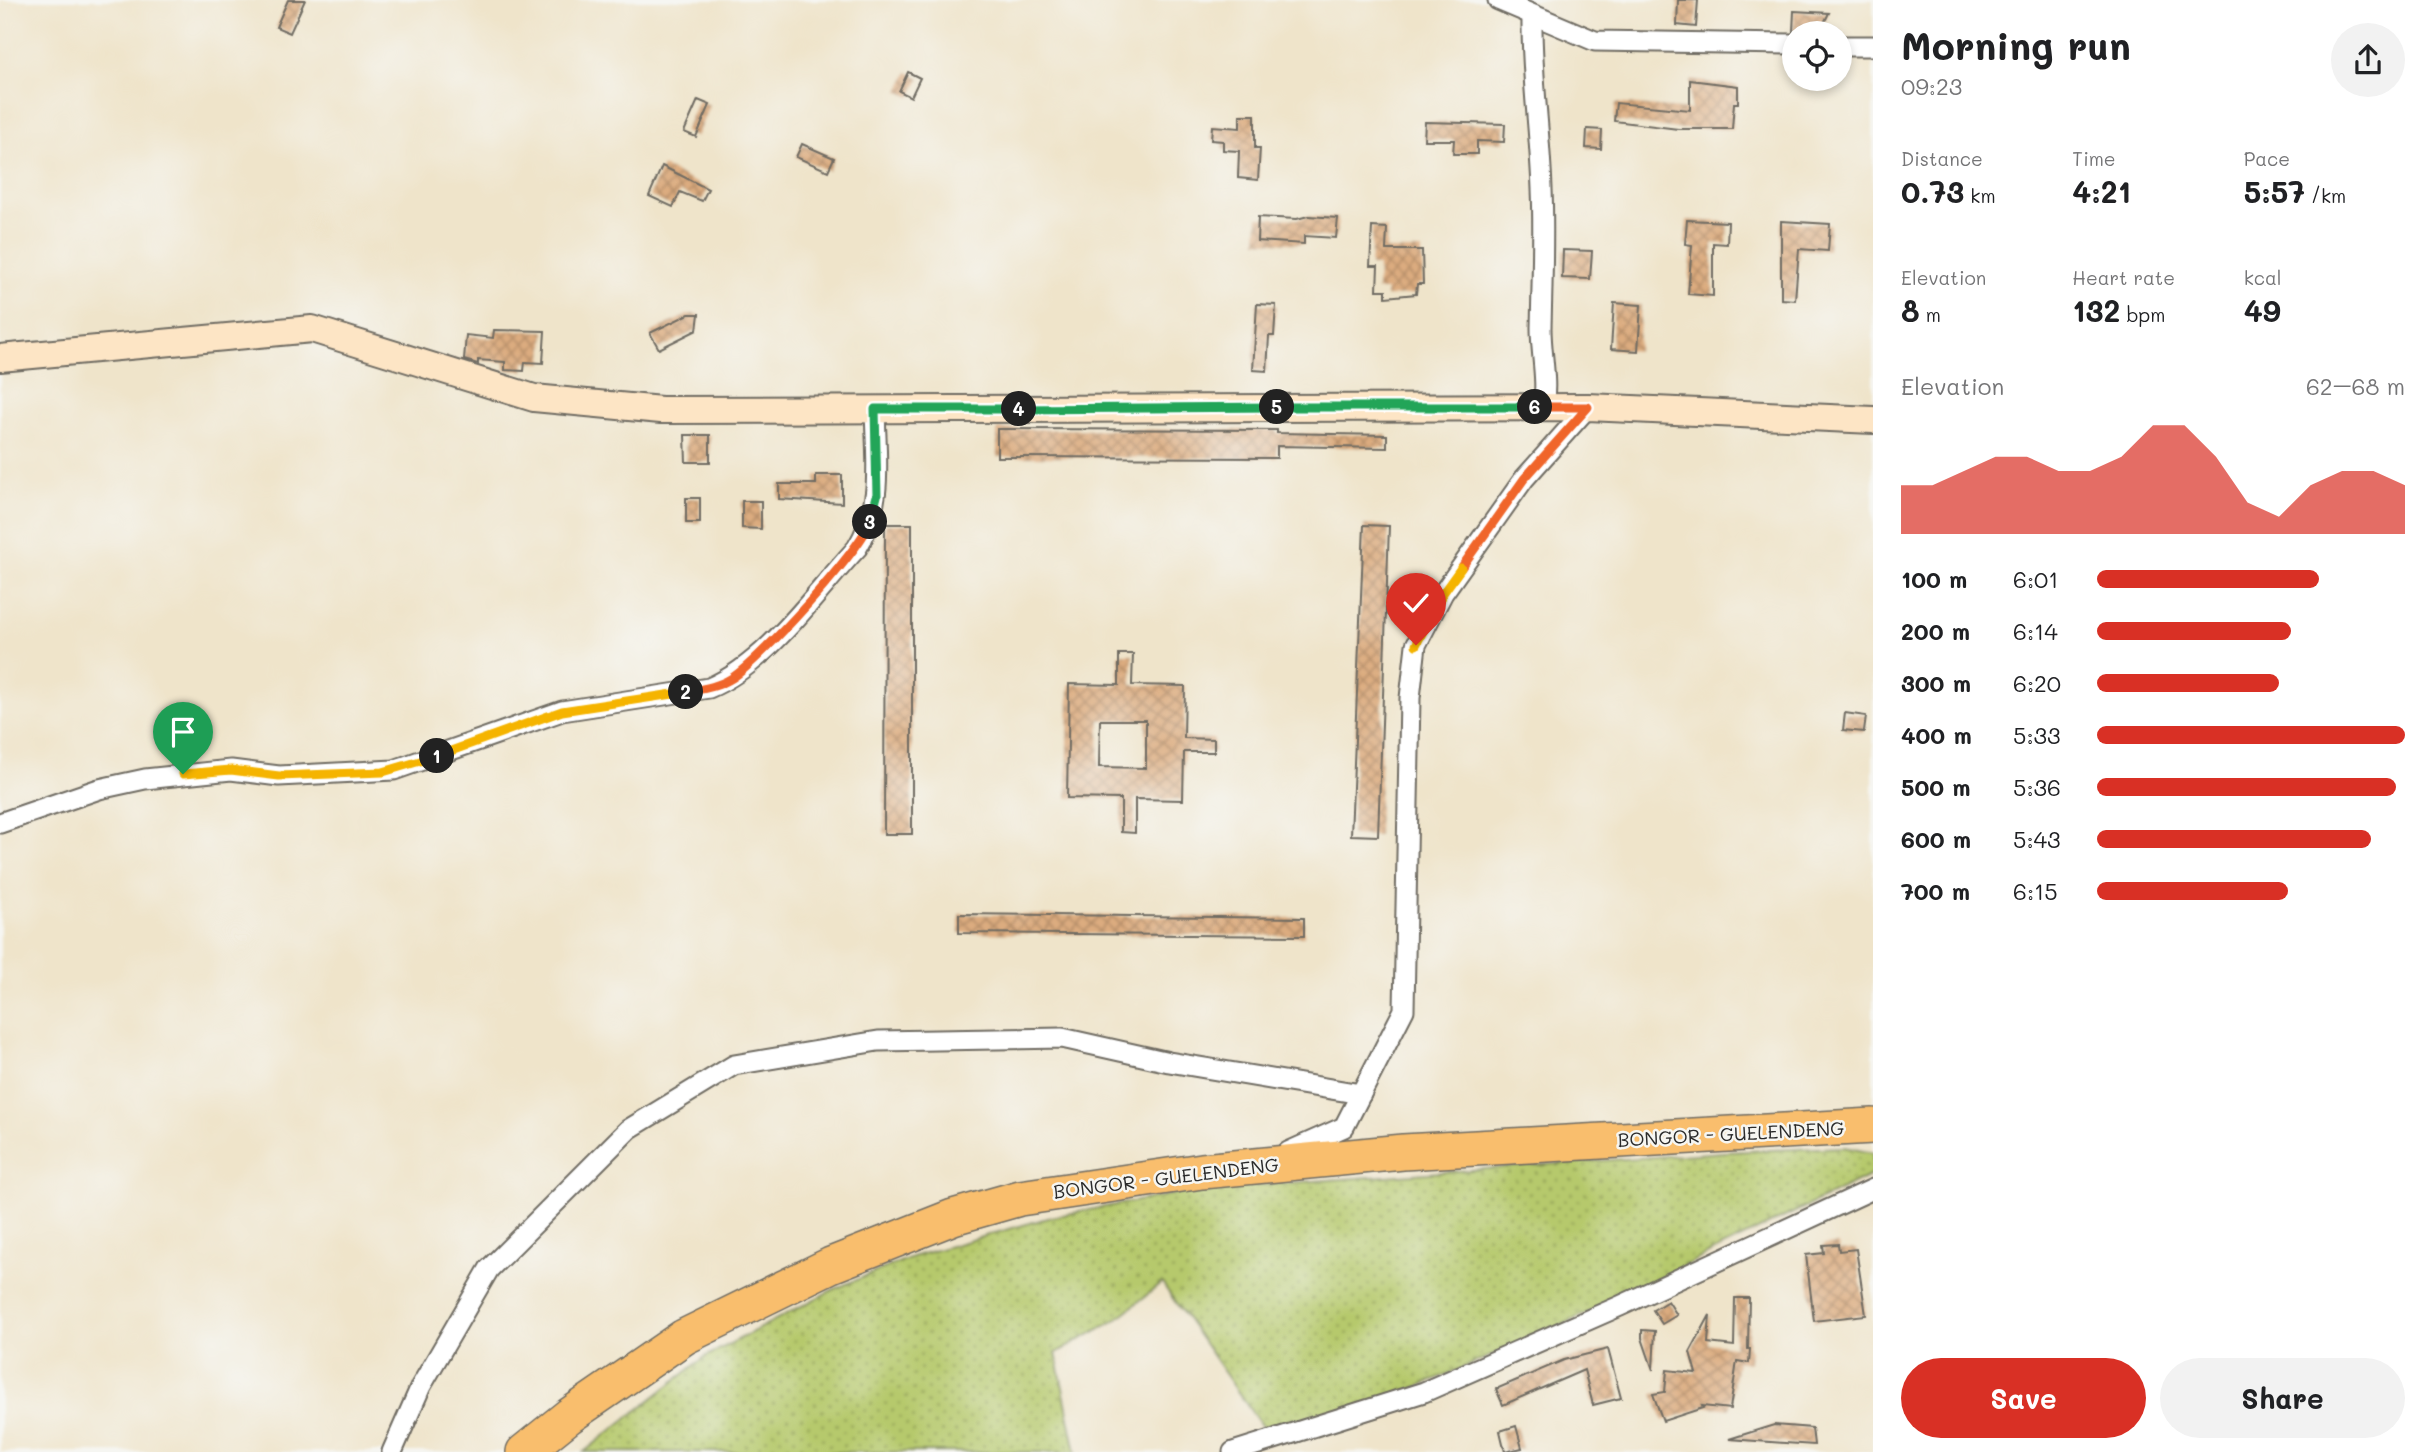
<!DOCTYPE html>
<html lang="en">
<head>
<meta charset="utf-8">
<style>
  :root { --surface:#fff; --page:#f2f2f2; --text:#202124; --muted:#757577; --accent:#d93025 }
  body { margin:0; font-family:Mali,sans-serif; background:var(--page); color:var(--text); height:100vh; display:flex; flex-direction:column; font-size:26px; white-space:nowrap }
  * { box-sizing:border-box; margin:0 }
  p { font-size:23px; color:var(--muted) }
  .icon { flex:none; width:38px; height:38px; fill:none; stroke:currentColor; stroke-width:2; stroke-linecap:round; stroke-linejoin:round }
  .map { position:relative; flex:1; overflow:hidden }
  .details { display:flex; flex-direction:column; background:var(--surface); width:560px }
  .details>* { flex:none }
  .fabs { position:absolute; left:1782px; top:21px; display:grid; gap:14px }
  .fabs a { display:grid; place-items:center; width:70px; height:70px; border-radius:50%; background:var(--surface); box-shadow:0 4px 10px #0003; font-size:35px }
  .pin { position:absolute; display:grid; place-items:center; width:60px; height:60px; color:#fff; margin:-72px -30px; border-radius:50% 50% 50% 0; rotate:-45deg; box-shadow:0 0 7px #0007 }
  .pin .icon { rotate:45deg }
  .km { position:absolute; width:35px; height:35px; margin:-18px; border-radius:50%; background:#222; color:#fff; font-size:19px; line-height:35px; text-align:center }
  .round { display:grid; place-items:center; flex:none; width:74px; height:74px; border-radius:37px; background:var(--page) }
  .overview { display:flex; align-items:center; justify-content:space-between; height:119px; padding:0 28px }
  h1 { font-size:38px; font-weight:800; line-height:52px }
  .metrics { display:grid; grid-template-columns:repeat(3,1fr); gap:10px; height:119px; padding:7px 28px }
  .metrics div { display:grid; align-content:center }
  .metrics b { font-size:30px; font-weight:800 }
  .metrics small { font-size:19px; font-weight:400 }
  .metrics p { font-size:19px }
  .chart { height:196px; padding:14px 28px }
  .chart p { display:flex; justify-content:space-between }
  .chart svg { width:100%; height:126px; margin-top:7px; fill:var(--accent); opacity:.7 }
  .cta { display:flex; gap:14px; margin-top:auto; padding:14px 28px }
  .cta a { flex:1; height:80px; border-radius:42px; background:var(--accent); color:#fff; font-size:28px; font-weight:800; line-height:80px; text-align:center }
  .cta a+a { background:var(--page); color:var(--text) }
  ul { padding:0 28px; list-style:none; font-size:23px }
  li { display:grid; grid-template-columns:112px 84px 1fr; align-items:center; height:52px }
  li i { height:18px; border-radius:9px; background:var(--accent) }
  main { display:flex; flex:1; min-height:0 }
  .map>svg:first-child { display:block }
  .grass { fill:url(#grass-dots); stroke:#707a4c; stroke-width:2 }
  .building { fill:url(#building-cross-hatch); fill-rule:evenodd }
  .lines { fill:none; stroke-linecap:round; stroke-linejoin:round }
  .street-casing { stroke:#706c63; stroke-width:23 }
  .secondary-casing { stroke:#706c63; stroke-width:30 }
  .highway-casing { stroke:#706c63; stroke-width:38 }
  .street { stroke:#fff; stroke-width:19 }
  .secondary { stroke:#fde5c5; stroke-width:26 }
  .highway { stroke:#f9be6d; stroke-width:35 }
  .split-1-casing { stroke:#fff; stroke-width:14 }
  .split-2-casing { stroke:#fff; stroke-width:14 }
  .split-3-casing { stroke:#fff; stroke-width:14 }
  .split-4-casing { stroke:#fff; stroke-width:14 }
  .split-5-casing { stroke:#fff; stroke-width:14 }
  .split-6-casing { stroke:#fff; stroke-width:14 }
  .split-7-casing { stroke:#fff; stroke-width:14 }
  .split-8-casing { stroke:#fff; stroke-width:14 }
  .split-1 { stroke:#f5b400; stroke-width:9 }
  .split-2 { stroke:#f5b400; stroke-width:9 }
  .split-3 { stroke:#f0652b; stroke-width:9 }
  .split-4 { stroke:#22a559; stroke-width:9 }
  .split-5 { stroke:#22a559; stroke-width:9 }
  .split-6 { stroke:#22a559; stroke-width:9 }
  .split-7 { stroke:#f0652b; stroke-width:9 }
  .split-8 { stroke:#f5b400; stroke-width:9 }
  .labels { text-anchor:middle; stroke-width:5; stroke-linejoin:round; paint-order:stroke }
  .street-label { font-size:19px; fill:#2b2b2b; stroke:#f6f6f2 }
</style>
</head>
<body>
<main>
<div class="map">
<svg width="1873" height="1452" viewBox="0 0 1873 1452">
  <defs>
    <pattern id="grass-dots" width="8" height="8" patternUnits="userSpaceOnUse" patternTransform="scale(1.75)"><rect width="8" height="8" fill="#b6c96c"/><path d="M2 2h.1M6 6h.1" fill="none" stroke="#94a359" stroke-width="1.8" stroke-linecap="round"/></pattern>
    <pattern id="building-cross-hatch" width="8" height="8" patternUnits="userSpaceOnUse" patternTransform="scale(1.75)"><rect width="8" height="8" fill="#dcac7f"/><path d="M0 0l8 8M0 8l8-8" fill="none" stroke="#b38c68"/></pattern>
  </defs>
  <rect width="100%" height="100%" fill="#f6f6f2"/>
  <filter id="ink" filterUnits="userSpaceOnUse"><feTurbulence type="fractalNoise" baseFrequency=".0143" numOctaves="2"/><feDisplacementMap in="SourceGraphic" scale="14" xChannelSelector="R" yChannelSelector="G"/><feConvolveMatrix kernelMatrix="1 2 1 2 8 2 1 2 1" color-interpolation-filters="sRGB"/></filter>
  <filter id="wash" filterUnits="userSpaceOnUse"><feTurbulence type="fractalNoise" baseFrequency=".00686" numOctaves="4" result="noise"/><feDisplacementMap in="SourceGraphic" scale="28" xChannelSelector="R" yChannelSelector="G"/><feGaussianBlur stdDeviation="1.57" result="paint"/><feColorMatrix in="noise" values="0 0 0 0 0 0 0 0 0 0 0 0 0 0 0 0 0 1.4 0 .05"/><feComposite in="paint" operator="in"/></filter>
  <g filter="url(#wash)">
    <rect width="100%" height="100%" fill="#efe4ca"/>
    <path class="grass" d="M1844,1147L1873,1153V1174L1554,1329L1417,1387L1270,1438L1162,1283L1114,1321L1056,1353L1076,1452H584L705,1357L832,1290L912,1257L1051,1217L1202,1189L1724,1152Z"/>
    <g id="blocks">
      <g class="building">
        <path d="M288,0H305L290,33L276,27Z"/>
        <path d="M1678,0H1698L1696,27L1677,25Z"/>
        <path d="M1794,11L1829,13L1820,31L1800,33L1793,32Z"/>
        <path d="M908,72L920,78L911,97L899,91Z"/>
        <path d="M1690,80L1738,86V103H1734L1732,129H1678L1614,121L1616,103L1690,110Z"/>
        <path d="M698,100L710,105L696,137L684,132Z"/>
        <path d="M1240,115H1255V148H1260L1258,180L1238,178L1239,151L1223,150V141L1211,140L1212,126L1240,128Z"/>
        <path d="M1425,122L1505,124L1504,142L1477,141V154H1453L1454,140H1424Z"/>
        <path d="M1587,129L1602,130L1601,149L1586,148Z"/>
        <path d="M802,144L834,158L828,171L796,157Z"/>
        <path d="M662,166L708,189L702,201L680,192L673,207L649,196Z"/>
        <path d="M1308,216L1338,218L1336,238L1304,236V244L1257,241L1258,217L1297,219Z"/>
        <path d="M1687,220L1728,222L1727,244L1713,243V296L1688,294L1692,245L1685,244Z"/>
        <path d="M1781,221L1830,224L1828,251L1799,249L1795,300L1781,299Z"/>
        <path d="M1372,227L1387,228L1386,250H1422L1423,284H1417L1416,294L1386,297V290H1377L1378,266H1370Z"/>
        <path d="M1563,250L1592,251L1590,279L1562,278Z"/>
        <path d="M1614,303L1641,305L1638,351L1611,349Z"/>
        <path d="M1257,304L1276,305L1274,336H1269L1267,371L1253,370Z"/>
        <path d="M689,314H699L697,330L659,349L650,333Z"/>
        <path d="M494,330L545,331L543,363L525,362L524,371L505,370V362L478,360V364L464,360L466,335L493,338Z"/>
        <path d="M997,429L1277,430V433L1387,435V448L1277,446V458L997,457Z"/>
        <path d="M685,435H710V462H686Z"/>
        <path d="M816,475H842V503L779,499V484H816Z"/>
        <rect x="686" y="498" width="14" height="25"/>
        <path d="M742,501H761V529L742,528Z"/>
        <path d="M885,524H912V834H884Z"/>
        <path d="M1364,525L1389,526L1378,836L1351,835Z"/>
        <path d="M1119,654H1133L1132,685L1185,686L1184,738L1214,739V752H1184L1183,800L1135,799V833L1121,832V799L1067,798L1069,684L1119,685ZM1100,720H1146V768L1099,767Z"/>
        <path d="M1845,713L1866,716L1864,732L1843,730Z"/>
        <path d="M959,914L1304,918V936L959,933Z"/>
        <path d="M1838,1244L1839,1251L1856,1249L1866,1315L1814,1321L1806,1255L1824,1253L1823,1245Z"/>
        <path d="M1735,1298H1749L1748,1349H1750L1749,1363L1737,1361L1730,1409L1702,1406L1703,1408L1663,1421L1653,1394L1665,1392L1667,1370L1696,1373L1690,1352L1710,1315L1708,1343L1734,1346Z"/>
        <path d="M1668,1301L1677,1315L1662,1324L1653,1310Z"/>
        <path d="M1642,1330L1655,1331L1653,1370L1642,1338Z"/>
        <path d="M1608,1349L1621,1398L1593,1405L1584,1370L1503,1405L1496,1389L1564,1360Z"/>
        <path d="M1774,1425L1812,1428L1814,1445L1729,1439Z"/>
        <path d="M1516,1426L1522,1448L1505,1452L1500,1431Z"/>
      </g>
    </g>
  </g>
  <g filter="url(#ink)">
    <use href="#blocks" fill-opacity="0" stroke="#706c63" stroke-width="2"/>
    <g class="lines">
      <defs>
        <g id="street">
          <path d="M1498,0L1595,41L1794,44"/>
          <path d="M1532,15C1531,73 1540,131 1542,189C1544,235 1542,282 1541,328C1541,354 1548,382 1543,407"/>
          <path d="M1839,46H1873"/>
          <path d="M0,823L99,789L145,779L231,770L279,776L394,770L562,711L709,688C768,663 814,594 857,548C884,503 876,460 875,409"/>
          <path d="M1288,1152L1344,1127L1404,1010L1410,698L1416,645L1443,593L1524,479L1588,407"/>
          <path d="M392,1452L421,1386L489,1269L629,1129L734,1065L878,1041L1062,1038L1169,1062L1361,1094"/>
          <path d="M1233,1452L1424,1392L1620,1306L1873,1189"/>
        </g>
        <path id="secondary" d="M0,358L312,329L534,398L661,410L1588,407L1873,420"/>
        <path id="highway" d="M524,1452L569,1416L684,1337L831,1265L953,1217L1020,1198L1202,1171L1403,1152L1873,1126"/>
      </defs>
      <use href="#street" class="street-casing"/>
      <use href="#secondary" class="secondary-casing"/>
      <use href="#highway" class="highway-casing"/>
      <use href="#street" class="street"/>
      <use href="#secondary" class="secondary"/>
      <use href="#highway" class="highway"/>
    </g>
  </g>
  <g class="lines" filter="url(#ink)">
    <defs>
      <path id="split-1" d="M183,774L231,770L279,776L383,772L437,756"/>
      <path id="split-2" d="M437,756L562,711L686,692"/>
      <path id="split-3" d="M686,692C702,689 718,687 732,678C759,661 860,551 870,522"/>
      <path id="split-4" d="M870,522L877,496L875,409H1019"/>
      <path id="split-5" d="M1019,409L1277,407"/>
      <path id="split-6" d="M1277,407H1535"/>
      <path id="split-7" d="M1461,568L1524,479L1588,407H1535"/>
      <path id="split-8" d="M1416,645L1443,593L1461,568"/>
    </defs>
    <use href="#split-1" class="split-1-casing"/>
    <use href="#split-2" class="split-2-casing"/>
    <use href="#split-3" class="split-3-casing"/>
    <use href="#split-4" class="split-4-casing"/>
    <use href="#split-5" class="split-5-casing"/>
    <use href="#split-6" class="split-6-casing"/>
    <use href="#split-7" class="split-7-casing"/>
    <use href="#split-8" class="split-8-casing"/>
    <use href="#split-1" class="split-1"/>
    <use href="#split-2" class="split-2"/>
    <use href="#split-3" class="split-3"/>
    <use href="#split-4" class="split-4"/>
    <use href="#split-5" class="split-5"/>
    <use href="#split-6" class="split-6"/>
    <use href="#split-7" class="split-7"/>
    <use href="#split-8" class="split-8"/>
  </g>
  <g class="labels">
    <g class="street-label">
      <text transform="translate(1731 1134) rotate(-3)" y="7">BONGOR - GUELENDENG</text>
      <text transform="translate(1166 1178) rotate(-7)" y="7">BONGOR - GUELENDENG</text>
    </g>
  </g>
</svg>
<div class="fabs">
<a><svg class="icon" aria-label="locate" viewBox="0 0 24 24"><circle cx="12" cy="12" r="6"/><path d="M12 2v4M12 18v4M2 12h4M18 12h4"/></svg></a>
</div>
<div class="pin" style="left:183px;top:774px;background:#1e9e55"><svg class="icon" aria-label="arrive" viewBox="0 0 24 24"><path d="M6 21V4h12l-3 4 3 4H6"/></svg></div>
<div class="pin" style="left:1416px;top:645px;background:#d93025"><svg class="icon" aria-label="check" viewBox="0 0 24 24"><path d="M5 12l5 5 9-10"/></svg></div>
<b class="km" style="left:437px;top:756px">1</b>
<b class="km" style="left:686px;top:692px">2</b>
<b class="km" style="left:870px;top:522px">3</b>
<b class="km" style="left:1019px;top:409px">4</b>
<b class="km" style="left:1277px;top:407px">5</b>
<b class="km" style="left:1535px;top:407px">6</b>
</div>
<section class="details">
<div class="overview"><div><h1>Morning run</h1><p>09:23</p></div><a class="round"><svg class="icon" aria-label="share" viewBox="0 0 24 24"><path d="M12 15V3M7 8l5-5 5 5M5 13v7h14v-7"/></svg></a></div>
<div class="metrics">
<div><p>Distance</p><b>0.73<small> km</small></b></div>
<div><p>Time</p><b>4:21</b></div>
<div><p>Pace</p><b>5:57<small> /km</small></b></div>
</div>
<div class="metrics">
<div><p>Elevation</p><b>8<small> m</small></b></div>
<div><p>Heart rate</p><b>132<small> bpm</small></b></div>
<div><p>kcal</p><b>49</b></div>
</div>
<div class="chart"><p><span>Elevation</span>62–68 m</p>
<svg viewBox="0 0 160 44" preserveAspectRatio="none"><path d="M0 44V27L10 27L20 22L30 17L40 17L50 22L60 22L70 17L80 6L90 6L100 17L110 33L120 38L130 27L140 22L150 22L160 27V44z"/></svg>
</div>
<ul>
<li><b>100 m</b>6:01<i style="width:72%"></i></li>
<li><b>200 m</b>6:14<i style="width:63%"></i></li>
<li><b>300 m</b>6:20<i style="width:59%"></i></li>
<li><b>400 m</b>5:33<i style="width:100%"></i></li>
<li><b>500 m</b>5:36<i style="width:97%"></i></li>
<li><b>600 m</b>5:43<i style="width:89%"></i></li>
<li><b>700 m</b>6:15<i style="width:62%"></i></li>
</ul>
<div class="cta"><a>Save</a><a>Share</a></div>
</section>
</main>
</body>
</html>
